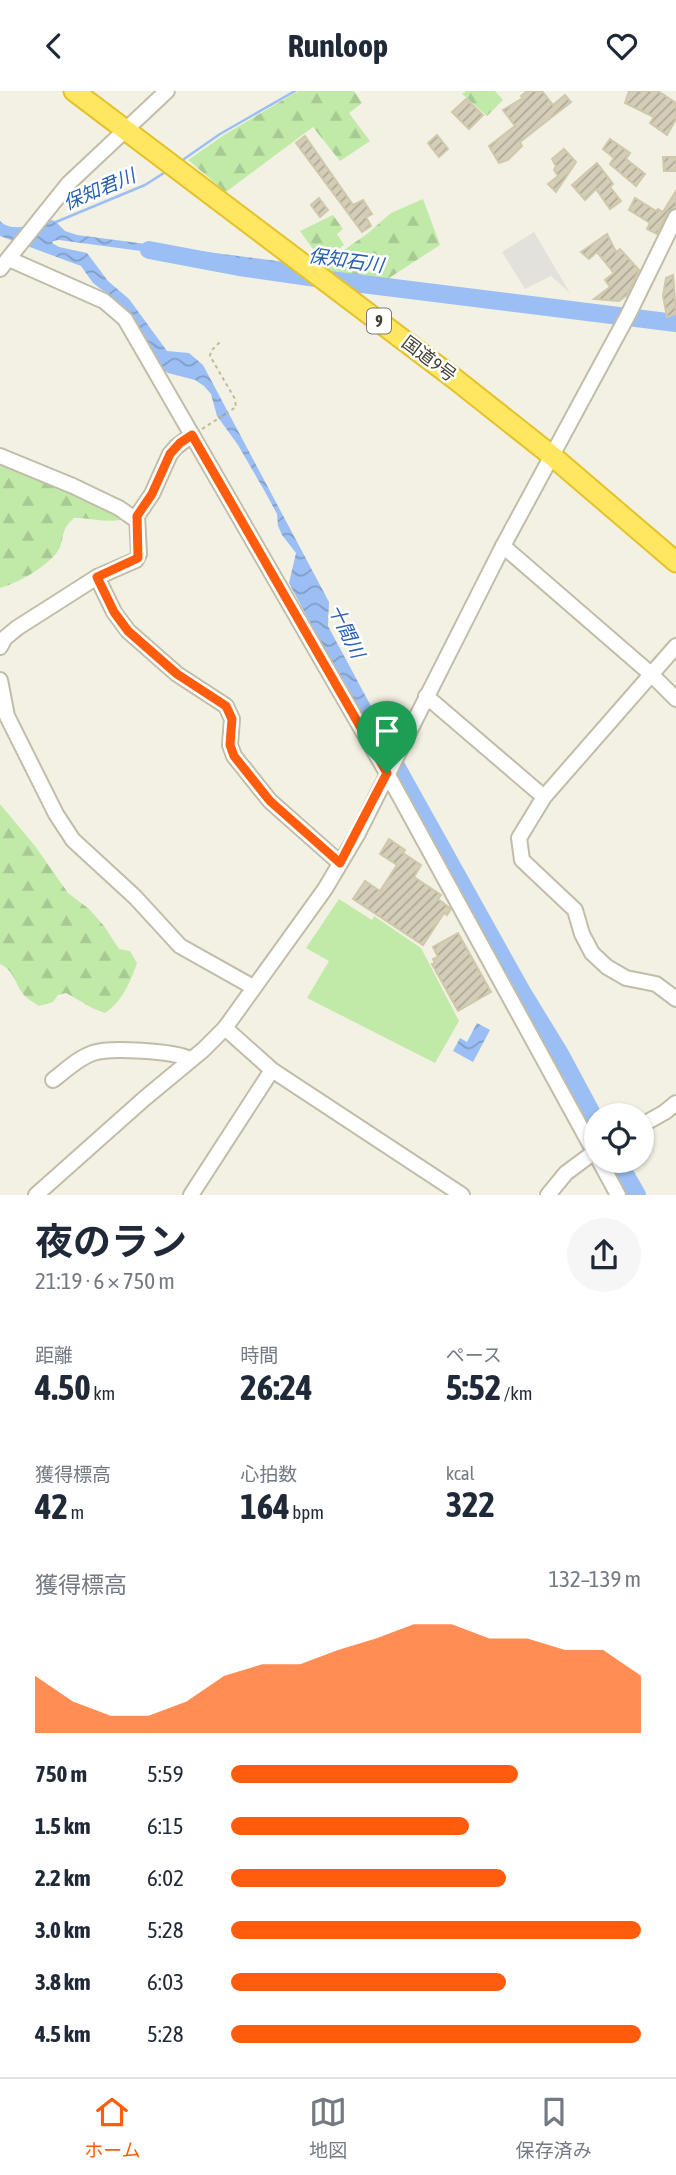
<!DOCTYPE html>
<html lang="ja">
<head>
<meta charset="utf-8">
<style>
  :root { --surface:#fff; --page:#f6f6f7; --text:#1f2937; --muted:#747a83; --line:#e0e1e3; --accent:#ff5d0d }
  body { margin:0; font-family:"Asap Condensed","Noto Sans JP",sans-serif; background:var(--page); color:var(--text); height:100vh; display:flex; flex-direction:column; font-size:26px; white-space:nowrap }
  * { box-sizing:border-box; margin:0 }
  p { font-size:23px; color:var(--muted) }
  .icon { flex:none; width:38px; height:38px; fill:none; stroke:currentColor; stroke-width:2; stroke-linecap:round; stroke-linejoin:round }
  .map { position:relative; height:1104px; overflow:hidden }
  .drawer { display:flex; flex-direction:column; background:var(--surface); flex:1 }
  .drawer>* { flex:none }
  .tools { position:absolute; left:584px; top:1012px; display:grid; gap:14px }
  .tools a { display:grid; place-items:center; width:70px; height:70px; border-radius:50%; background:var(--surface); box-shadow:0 2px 5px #0004; font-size:35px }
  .pin { position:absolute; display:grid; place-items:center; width:60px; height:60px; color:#fff; margin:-72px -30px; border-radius:50% 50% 50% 0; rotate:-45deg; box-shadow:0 0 7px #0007 }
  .pin .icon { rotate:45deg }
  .round { display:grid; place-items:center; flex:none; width:74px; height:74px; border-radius:37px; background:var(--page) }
  .head { display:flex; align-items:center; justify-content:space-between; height:119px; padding:0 35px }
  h1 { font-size:38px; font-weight:700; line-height:52px }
  .metrics { display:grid; grid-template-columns:repeat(3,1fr); gap:10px; height:119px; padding:7px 35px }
  .metrics div { display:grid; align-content:center }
  .metrics b { font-size:35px; font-weight:700 }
  .metrics small { font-size:19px; font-weight:400 }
  .metrics p { font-size:19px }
  .chart { height:196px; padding:14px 35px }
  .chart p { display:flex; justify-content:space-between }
  .chart svg { width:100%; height:126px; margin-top:7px; fill:var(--accent); opacity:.7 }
  ul { padding:0 35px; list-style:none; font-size:23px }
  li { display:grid; grid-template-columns:112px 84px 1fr; align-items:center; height:52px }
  li i { height:18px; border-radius:9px; background:var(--accent) }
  header { display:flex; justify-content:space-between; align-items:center; height:91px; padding:0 35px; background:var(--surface); font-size:32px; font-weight:700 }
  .menu { display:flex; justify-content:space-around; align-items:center; height:98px; border-top:2px solid var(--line); background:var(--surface); font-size:19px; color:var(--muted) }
  .menu a { display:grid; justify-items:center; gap:4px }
  .menu .current { color:var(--accent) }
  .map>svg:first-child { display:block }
  .forest { fill:url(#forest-firs) }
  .pitch { fill:#c1eaa9 }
  .parking { fill:#e3e1dc }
  .water { fill:url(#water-waves) }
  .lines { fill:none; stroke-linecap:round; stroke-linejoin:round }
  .stream { stroke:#9bbff4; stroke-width:2.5 }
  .river { stroke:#9bbff4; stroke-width:18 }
  .building { fill:url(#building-hatch); stroke:#d0c8ab; stroke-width:2 }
  .minor-casing { stroke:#c1bda8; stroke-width:18 }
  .highway-casing { stroke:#e5c22a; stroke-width:23 }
  .path { stroke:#c1b996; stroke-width:2; stroke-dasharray:3.5 3.5; stroke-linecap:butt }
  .minor { stroke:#fff; stroke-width:14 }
  .highway { stroke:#ffe761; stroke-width:19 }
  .route-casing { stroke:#fff; stroke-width:14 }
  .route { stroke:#ff5d0d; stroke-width:9 }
  .labels { text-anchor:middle; stroke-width:5; stroke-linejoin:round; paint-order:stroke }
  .shield { fill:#fff; stroke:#7c7a70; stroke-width:2 }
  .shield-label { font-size:16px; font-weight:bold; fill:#444133 }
  .street-label { font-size:18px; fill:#444133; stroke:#fff }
  .water-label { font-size:19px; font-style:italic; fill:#2760b5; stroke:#fff }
</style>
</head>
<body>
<header><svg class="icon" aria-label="back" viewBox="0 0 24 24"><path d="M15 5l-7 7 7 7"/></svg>Runloop<svg class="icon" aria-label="heart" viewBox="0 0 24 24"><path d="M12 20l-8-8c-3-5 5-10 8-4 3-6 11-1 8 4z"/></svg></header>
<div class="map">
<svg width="676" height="1104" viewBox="0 0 676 1104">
  <defs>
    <pattern id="forest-firs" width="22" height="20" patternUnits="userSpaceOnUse" patternTransform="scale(1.75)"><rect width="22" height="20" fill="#c1eaa9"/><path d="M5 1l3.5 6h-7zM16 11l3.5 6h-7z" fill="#a7ca92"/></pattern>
    <pattern id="water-waves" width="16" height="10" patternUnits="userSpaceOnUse" patternTransform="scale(1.75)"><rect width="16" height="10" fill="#9bbff4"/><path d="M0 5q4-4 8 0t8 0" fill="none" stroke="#809dc6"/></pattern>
    <pattern id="building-hatch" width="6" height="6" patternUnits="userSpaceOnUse" patternTransform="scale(1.75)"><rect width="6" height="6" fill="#d4ceb8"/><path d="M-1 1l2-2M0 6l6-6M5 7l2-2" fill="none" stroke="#aea996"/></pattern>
  </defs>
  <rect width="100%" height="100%" fill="#f3f1e3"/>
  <g class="forest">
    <path d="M298,0H354L362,12L349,22L370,50L340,70L313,36L226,101L188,69L224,44Z"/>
    <path d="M466,0H495L503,9L487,25L462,3Z"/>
    <path d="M423,108L440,154L389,187L399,191L393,194L340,189L321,175L367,143L391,122Z"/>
    <path d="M333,124L343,138L337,143L344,154L322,171L300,140Z"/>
    <path d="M0,369L98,409L123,428C109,433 89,426 74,427C61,439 65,442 60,456C53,473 16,493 0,497Z"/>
    <path d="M0,713L35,755L68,802L89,818L104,835L119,858L130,860L137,872C131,890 122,911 105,922L94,918L66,902L58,904L53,911L39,915C33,911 25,907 21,900C14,889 13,879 0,873Z"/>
  </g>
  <path class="pitch" d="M339,808L372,829L374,825L421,857L459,930L435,972L307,907L329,870L306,857Z"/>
  <path class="parking" d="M534,141L570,202L551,185L525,198L502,161Z"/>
  <g class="water">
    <path d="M51,129L55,130L65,140L77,144L292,172L305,182L59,149L53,150L52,152L59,156L87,162L108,190L129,208L167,260L189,262L203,274L329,511L328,535L372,617L397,658L390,671L328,565L289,492L296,462L282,444L278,435L277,423L264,399L238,354L217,325L211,303L204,295L195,289L168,282L164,279L133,226L122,214L93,192L81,175L0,145V130C13,143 35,132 51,129Z"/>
    <path d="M477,932L490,939L473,971L453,960L460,947L467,951Z"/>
  </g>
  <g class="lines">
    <g class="stream">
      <path d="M184,68L220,43L295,0"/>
      <path d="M56,131L145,94L167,80"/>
    </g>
    <g class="river">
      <path d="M149,159L239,176L330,189L676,232"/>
      <path d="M386,657L522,901L560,963L597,1032"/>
      <path d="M617,1069L637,1104"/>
    </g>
  </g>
  <g class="building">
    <path d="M527,0H542L553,14L565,4L571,11L520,51L522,55L508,69L499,72L489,55L515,35L503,19L523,7L521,5Z"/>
    <path d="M629,0H658L676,12V28L667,44L650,32L654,26L625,12Z"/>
    <path d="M466,8L483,24L469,38L452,21Z"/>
    <path d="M437,44L448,58L439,66L428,52Z"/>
    <path d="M305,45L353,114L363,109L372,123L366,126L371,135L362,141L296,52Z"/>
    <path d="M610,48L630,62L626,68L645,83L636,95L610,73L614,67L603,58Z"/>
    <path d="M564,58L576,71L556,101L548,93L558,85L554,79L556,75L552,68Z"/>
    <path d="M663,66H676V80H664Z"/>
    <path d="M597,72L613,93L610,96L621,110L610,118L596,98L585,109L572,94Z"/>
    <path d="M676,100V116L668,121L657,143L647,138L650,132L629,119L635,107L656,120L658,118L663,121Z"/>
    <path d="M319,107L328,119L320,126L311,114Z"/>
    <path d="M607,143L616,161L620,158L639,179L627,204L619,210L594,208L610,196L605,189L614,182L597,161L589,168L581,161Z"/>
    <path d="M673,184L676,223L667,226L663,205L666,187Z"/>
    <path d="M389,748L405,759L403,762L421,774L414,786L441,804L438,808L451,818L447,824L444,822L423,854L353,808L365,790L380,800L397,774L380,763Z"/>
    <path d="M458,842L491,901L458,920L432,873L435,872L433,868L438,866L433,856Z"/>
  </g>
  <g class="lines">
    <defs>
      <g id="minor">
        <path d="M0,178L69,92L167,0"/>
        <path d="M192,344L387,682L597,1066"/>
        <path d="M0,365L73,395L119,417L136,429"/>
        <path d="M503,455L652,584L676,608"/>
        <path d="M97,486L114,521L128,540L177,583L226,615L232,628L230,654L234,665L270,710L340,772"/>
        <path d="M676,555L544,706L519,747L522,769L575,819L582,843L592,862L607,876L626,887L656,893L676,908"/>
        <path d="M0,556L5,547L17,537L97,486L136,469L139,463L137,425L152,403L170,363L176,356L192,344L125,228L104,210L9,168"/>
        <path d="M0,589L7,625L56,723L73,749L135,806L180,855L253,896"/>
        <path d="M426,605L544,706"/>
        <path d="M225,937L272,979L462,1104"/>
        <path d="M53,989C65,980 78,967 93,962C110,956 174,960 190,968"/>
        <path d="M642,1034L665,1021L676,1012"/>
        <path d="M599,1069L618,1104"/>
        <path d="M36,1104L145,1007L203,959L225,937L325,798L357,744L503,455L628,224L676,126"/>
        <path d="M191,1104L272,979"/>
        <path d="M548,1104L566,1082L597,1059"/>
      </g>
      <path id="highway" d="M74,0L455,288L551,364L676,471"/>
    </defs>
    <use href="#minor" class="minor-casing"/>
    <use href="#highway" class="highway-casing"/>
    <path class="path" d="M202,338L236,316L235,308L210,265L211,260L222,249"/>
    <use href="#minor" class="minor"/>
    <use href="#highway" class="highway"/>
  </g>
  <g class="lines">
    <defs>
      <path id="route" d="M192,344L387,682L340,772L270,710L234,665L230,654L232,628L226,615L177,583L128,540L114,521L97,486L138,467L137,425L152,403L170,363L180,352Z"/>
    </defs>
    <use href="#route" class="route-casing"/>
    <use href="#route" class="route"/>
  </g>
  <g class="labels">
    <rect class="shield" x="367" y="217.5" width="24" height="25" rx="5"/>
    <g class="shield-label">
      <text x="379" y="236">9</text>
    </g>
    <g class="street-label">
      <text transform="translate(429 268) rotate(37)" y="6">国道9号</text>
    </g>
    <g class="water-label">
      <text transform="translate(99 98) rotate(-23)" y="7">保知君川</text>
      <text transform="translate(346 169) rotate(8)" y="7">保知石川</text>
      <text transform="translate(347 540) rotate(64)" y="7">十間川</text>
    </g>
  </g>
</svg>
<div class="tools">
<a><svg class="icon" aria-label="locate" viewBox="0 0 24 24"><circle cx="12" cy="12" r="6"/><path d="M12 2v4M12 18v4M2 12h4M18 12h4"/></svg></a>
</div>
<div class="pin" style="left:387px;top:682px;background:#1e9e55"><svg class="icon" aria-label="arrive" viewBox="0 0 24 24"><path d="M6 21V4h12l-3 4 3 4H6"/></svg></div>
</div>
<section class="drawer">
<div class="head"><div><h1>夜のラン</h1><p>21:19 · 6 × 750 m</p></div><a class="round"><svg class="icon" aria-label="share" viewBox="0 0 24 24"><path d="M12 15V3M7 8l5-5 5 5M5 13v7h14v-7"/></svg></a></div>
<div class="metrics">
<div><p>距離</p><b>4.50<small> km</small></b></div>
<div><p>時間</p><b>26:24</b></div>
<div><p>ペース</p><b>5:52<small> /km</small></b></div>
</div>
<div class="metrics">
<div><p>獲得標高</p><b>42<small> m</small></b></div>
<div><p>心拍数</p><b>164<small> bpm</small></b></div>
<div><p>kcal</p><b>322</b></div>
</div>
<div class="chart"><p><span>獲得標高</span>132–139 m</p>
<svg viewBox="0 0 160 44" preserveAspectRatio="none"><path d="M0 44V24L10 33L20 38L30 38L40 33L50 24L60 20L70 20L80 15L90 11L100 6L110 6L120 11L130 11L140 15L150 15L160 24V44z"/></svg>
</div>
<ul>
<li><b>750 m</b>5:59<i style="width:70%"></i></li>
<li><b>1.5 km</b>6:15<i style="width:58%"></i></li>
<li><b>2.2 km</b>6:02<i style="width:67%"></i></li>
<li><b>3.0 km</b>5:28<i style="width:100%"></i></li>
<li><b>3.8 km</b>6:03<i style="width:67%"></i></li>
<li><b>4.5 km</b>5:28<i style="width:100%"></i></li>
</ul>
</section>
<nav class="menu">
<a class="current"><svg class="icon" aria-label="home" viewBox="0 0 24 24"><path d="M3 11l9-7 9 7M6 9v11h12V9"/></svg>ホーム</a>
<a><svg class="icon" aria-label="map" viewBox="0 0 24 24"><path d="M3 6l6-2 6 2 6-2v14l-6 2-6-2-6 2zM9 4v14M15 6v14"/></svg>地図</a>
<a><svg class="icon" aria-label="saved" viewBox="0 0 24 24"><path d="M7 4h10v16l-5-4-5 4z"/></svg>保存済み</a>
</nav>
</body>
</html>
